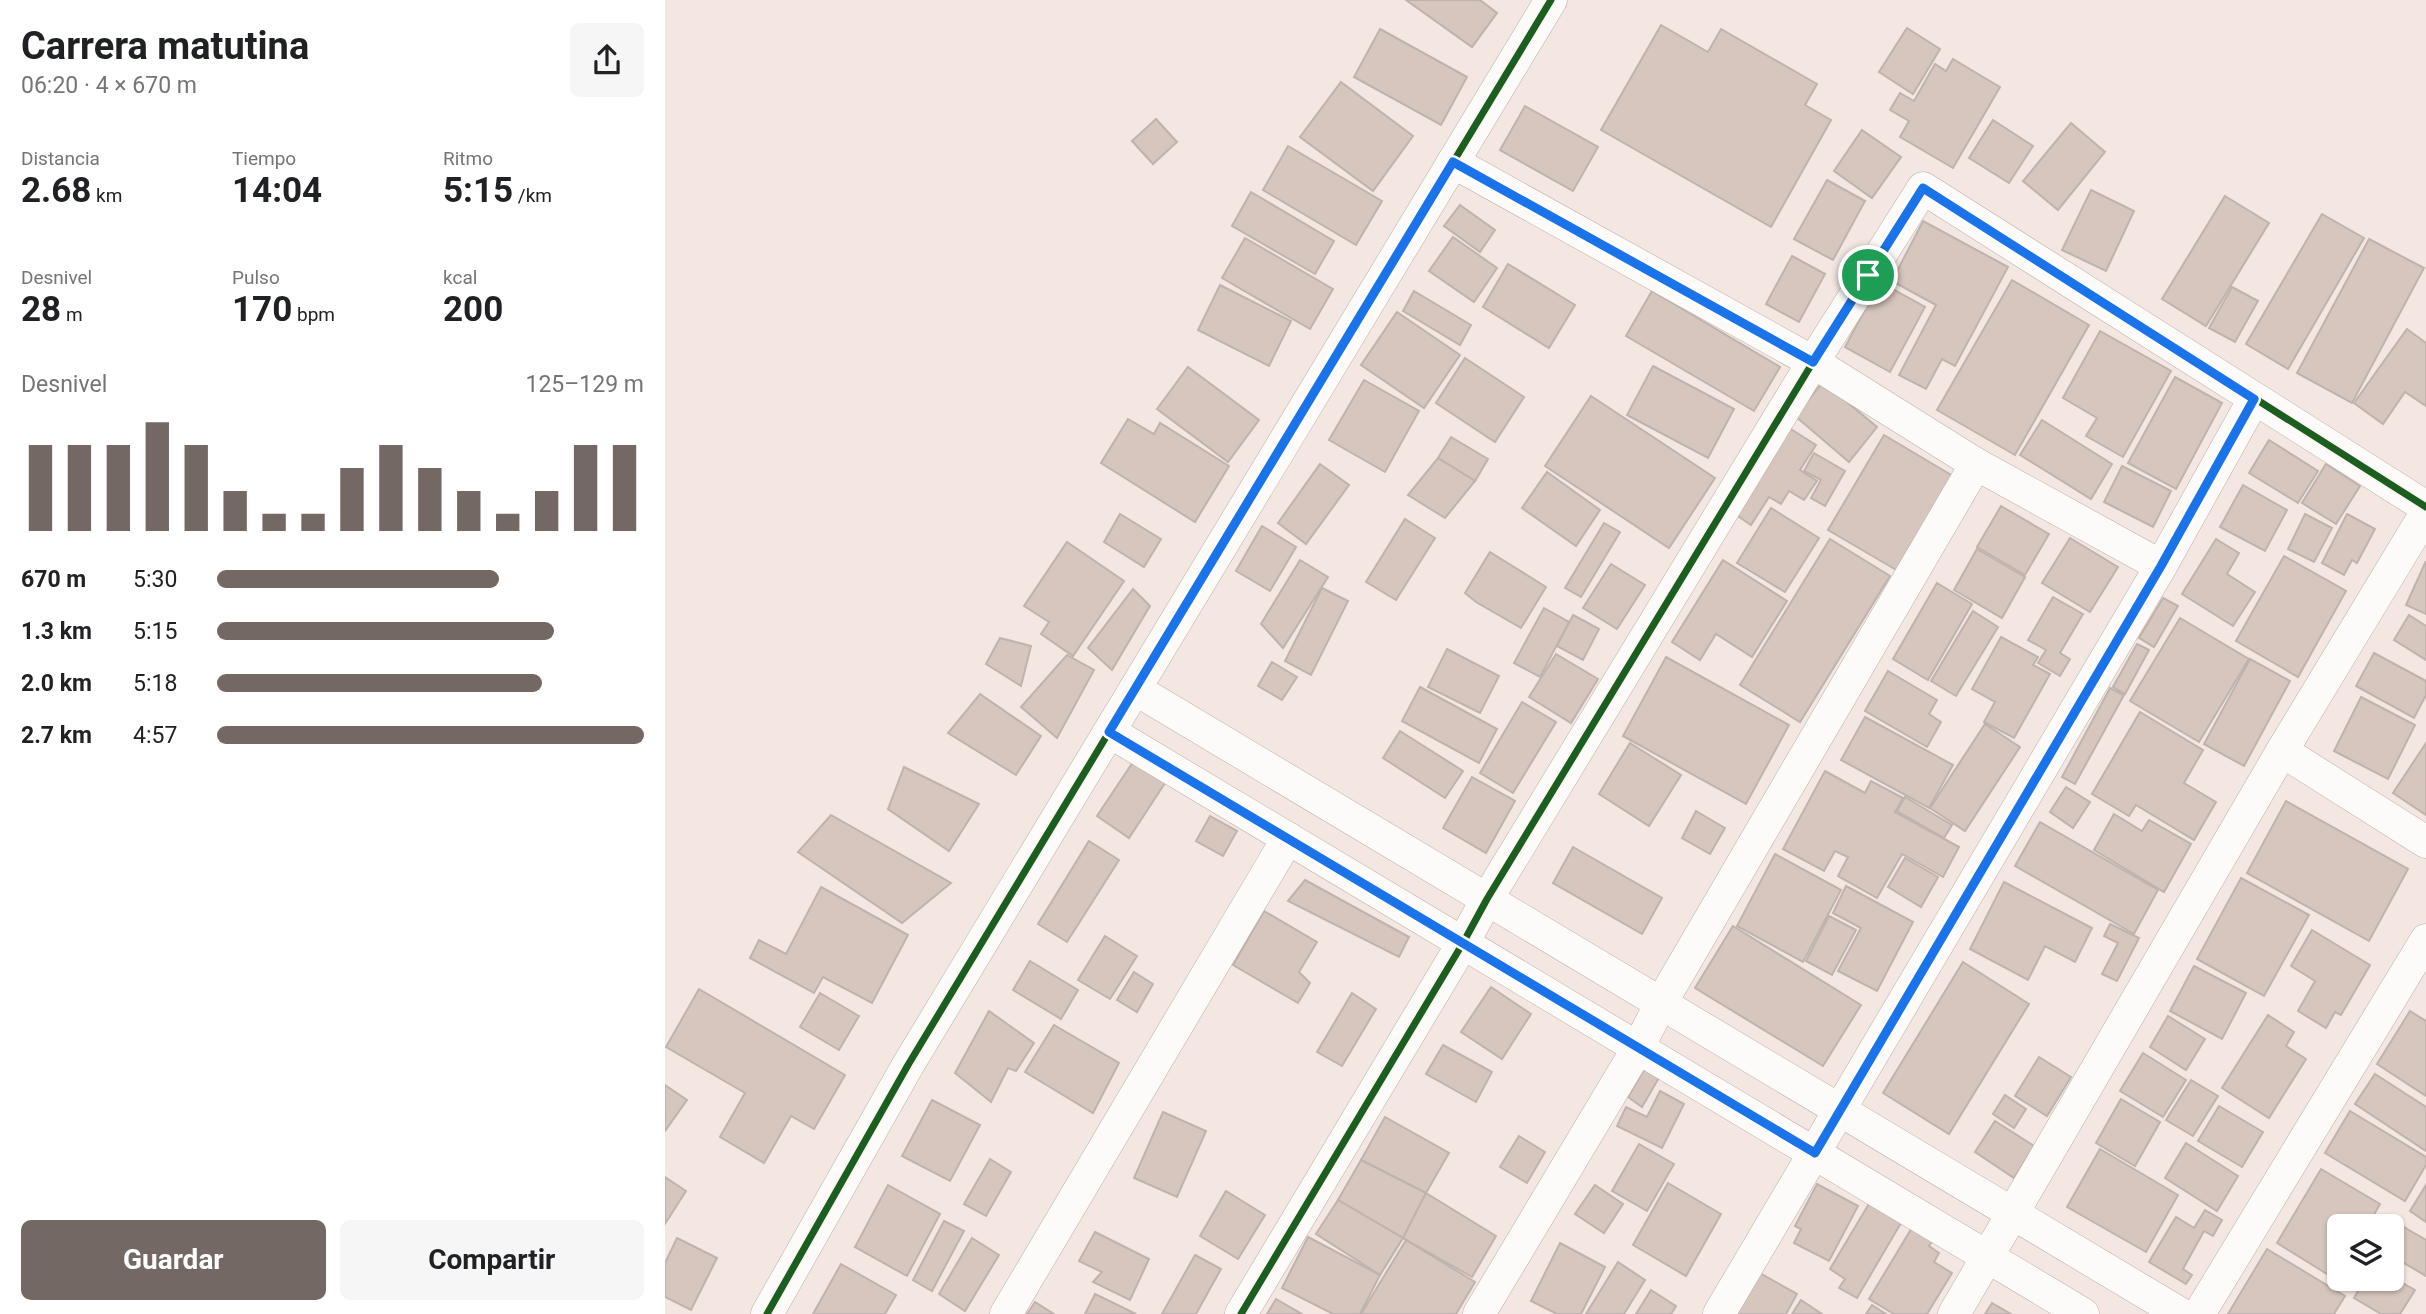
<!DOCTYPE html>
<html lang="es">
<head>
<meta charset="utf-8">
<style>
  :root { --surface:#fff; --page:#f6f6f6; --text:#202124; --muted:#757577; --accent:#736863 }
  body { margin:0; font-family:Roboto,sans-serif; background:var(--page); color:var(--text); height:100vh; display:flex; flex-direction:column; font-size:26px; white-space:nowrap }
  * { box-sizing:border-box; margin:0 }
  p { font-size:23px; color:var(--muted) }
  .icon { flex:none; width:38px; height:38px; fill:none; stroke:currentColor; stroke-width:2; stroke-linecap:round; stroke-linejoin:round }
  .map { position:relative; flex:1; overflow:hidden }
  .side { display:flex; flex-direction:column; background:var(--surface); width:665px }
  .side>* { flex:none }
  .controls { position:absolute; left:1662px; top:1214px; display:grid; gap:14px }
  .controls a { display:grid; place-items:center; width:77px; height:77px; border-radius:10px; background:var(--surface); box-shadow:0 2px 5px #0004; font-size:35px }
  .pin { position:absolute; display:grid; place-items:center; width:60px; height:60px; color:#fff; margin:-30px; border:4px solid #fff; border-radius:50%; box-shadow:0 2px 7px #0007 }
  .round { display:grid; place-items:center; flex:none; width:74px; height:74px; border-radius:10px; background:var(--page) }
  .summary { display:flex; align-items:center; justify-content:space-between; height:119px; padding:0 21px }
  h1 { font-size:38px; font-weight:700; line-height:52px }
  .stats { display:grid; grid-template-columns:repeat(3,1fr); gap:10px; height:119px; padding:7px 21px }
  .stats div { display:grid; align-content:center }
  .stats b { font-size:35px; font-weight:700 }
  .stats small { font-size:19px; font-weight:400 }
  .stats p { font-size:19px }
  .chart { height:196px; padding:14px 21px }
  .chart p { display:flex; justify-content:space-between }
  .chart svg { width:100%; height:126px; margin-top:7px; stroke:var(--accent); stroke-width:6 }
  .cta { display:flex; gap:14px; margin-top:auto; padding:14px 21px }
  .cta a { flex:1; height:80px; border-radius:10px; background:var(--accent); color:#fff; font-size:28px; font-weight:700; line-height:80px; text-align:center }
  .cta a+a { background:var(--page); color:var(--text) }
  ul { padding:0 21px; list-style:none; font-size:23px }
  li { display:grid; grid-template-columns:112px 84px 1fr; align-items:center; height:52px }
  li i { height:18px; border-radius:9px; background:var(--accent) }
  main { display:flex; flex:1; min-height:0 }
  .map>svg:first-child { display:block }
  .building { fill:#d7c6bd; stroke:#beb3ae; stroke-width:2 }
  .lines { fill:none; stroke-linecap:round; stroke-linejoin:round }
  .minor-casing { stroke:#baafaa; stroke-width:33 }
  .minor { stroke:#fdfbfa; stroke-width:32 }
  .cycleway-casing { stroke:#fcf6f3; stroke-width:11 }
  .cycleway { stroke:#1b5e20; stroke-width:7 }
  .route-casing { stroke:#fff; stroke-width:14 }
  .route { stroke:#1a73e8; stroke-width:9 }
</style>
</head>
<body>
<main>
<section class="side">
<div class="summary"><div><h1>Carrera matutina</h1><p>06:20 · 4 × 670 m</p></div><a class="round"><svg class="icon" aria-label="share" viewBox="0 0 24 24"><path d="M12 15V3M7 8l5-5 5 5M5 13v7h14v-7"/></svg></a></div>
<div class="stats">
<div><p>Distancia</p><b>2.68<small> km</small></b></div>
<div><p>Tiempo</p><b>14:04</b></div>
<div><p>Ritmo</p><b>5:15<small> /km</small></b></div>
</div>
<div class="stats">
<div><p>Desnivel</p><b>28<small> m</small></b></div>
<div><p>Pulso</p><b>170<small> bpm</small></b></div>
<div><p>kcal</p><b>200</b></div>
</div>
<div class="chart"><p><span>Desnivel</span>125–129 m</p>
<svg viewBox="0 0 160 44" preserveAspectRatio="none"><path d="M5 44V14M15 44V14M25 44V14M35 44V6M45 44V14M55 44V30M65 44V38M75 44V38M85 44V22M95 44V14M105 44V22M115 44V30M125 44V38M135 44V30M145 44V14M155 44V14"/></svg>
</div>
<ul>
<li><b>670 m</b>5:30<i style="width:66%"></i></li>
<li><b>1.3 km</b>5:15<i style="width:79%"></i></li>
<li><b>2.0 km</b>5:18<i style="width:76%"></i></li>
<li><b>2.7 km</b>4:57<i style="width:100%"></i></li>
</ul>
<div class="cta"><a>Guardar</a><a>Compartir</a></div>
</section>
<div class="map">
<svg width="1761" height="1314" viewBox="0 0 1761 1314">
  <rect width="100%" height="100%" fill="#f4e7e1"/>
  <g class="building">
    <path d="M741,0H815L832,13L807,47Z"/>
    <path d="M996,25L1043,52L1056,29L1152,84L1140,105L1166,120L1106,227L936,130Z"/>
    <path d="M1242,28L1275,49L1248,94L1214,72Z"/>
    <path d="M715,29L802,77L776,125L689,77Z"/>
    <path d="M1288,59L1335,87L1288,168L1235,137L1244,121L1225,110L1235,93L1249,101L1270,64L1281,71Z"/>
    <path d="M676,82L748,136L708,191L635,137Z"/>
    <path d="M860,106L933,147L908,191L835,150Z"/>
    <path d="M491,119L512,142L488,164L467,141Z"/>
    <path d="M1328,120L1368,146L1344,183L1304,158Z"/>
    <path d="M1406,123L1440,152L1393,210L1358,181Z"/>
    <path d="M1197,130L1236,157L1207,198L1169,171Z"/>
    <path d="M623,146L717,201L691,245L598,190Z"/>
    <path d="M1162,180L1200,201L1168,260L1129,239Z"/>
    <path d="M1426,190L1469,211L1441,271L1397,250Z"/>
    <path d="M586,192L669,241L650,274L567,226Z"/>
    <path d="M1560,196L1604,223L1541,326L1497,299Z"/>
    <path d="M795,205L830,230L815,252L779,226Z"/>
    <path d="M1657,214L1699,238L1623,369L1581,344Z"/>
    <path d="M1258,221L1343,267L1290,366L1277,359L1261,389L1234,375L1271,305L1227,281Z"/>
    <path d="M788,237L832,268L809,302L764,271Z"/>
    <path d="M580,238L668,289L645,329L557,278Z"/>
    <path d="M1704,239L1759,268L1687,403L1632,373Z"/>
    <path d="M1127,256L1160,274L1134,322L1101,304Z"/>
    <path d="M843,264L910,305L884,348L818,307Z"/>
    <path d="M1347,280L1424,325L1350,455L1272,410Z"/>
    <path d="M1215,282L1260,307L1225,372L1180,347Z"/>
    <path d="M555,285L626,321L604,366L533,330Z"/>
    <path d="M1567,287L1593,301L1570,342L1544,328Z"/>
    <path d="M749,291L806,325L795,345L738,311Z"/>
    <path d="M987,291L1115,367L1089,411L961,336Z"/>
    <path d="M732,312L795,355L759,408L696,365Z"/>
    <path d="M1742,329L1761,343V406L1740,392L1718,424L1689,403Z"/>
    <path d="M1435,331L1506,371L1458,457L1421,436L1432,418L1398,398Z"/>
    <path d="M800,358L859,397L830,442L771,403Z"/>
    <path d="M988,366L1069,409L1043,458L962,415Z"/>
    <path d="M523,367L594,420L563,462L492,409Z"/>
    <path d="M1510,377L1557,403L1511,489L1463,463Z"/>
    <path d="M699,380L754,411L720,472L664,440Z"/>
    <path d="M1158,382L1212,427L1184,462L1130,416Z"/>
    <path d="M926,396L1050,478L1004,548L880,466Z"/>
    <path d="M463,419L489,434L495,423L564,466L530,522L436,463Z"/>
    <path d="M1377,420L1447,464L1426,499L1355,455Z"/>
    <path d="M1121,426L1151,445L1135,470L1152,481L1139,500L1124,491L1116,504L1104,497L1086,525L1067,512Z"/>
    <path d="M1219,435L1288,476L1233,571L1163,530Z"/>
    <path d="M786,437L823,459L810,481L773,458Z"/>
    <path d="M1604,440L1653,471L1633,503L1584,473Z"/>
    <path d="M1149,453L1180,471L1160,506L1146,498L1156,480L1139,471Z"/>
    <path d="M773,458L810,481L780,518L743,495Z"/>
    <path d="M655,464L684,485L641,544L613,523Z"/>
    <path d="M1661,464L1695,486L1671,524L1637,503Z"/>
    <path d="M1457,466L1506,491L1488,527L1439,502Z"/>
    <path d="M882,472L935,510L911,546L857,508Z"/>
    <path d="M1578,485L1622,510L1600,551L1555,527Z"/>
    <path d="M1336,506L1384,534L1360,575L1312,547Z"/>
    <path d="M1106,508L1154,538L1120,592L1072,563Z"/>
    <path d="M455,514L496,539L479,567L439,542Z"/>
    <path d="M1640,514L1667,528L1649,562L1623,549Z"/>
    <path d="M1682,514L1710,529L1692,563L1687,560L1679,575L1657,563Z"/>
    <path d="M740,519L770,538L731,600L701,582Z"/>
    <path d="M939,523L955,532L916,597L900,588Z"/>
    <path d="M597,526L631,547L605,591L571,571Z"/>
    <path d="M1405,538L1453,567L1425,612L1377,583Z"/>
    <path d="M1165,539L1225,576L1135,722L1075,685Z"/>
    <path d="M1551,539L1574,553L1562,574L1590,592L1568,626L1517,594Z"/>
    <path d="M402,542L459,581L408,656L376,634L384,622L359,606Z"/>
    <path d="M1312,549L1360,577L1337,618L1289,590Z"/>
    <path d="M825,552L881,587L856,628L811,602L800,593Z"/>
    <path d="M1619,556L1681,591L1633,677L1571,641Z"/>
    <path d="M635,560L663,577L618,648L596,624Z"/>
    <path d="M1058,560L1122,601L1087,657L1051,634L1035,660L1007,642Z"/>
    <path d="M1761,561V614L1741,605Z"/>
    <path d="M946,564L980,585L952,629L918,608Z"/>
    <path d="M1272,583L1307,604L1263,680L1228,659Z"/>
    <path d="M657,588L683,601L646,675L620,661Z"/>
    <path d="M468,589L485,606L447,670L423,648Z"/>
    <path d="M1388,597L1418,614L1395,653L1405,659L1395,676L1373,663L1381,650L1363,640Z"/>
    <path d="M1498,598L1513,606L1489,647L1474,638Z"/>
    <path d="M879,608L904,622L875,677L849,663Z"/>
    <path d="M1308,611L1333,627L1291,696L1266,681Z"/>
    <path d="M908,615L934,629L918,660L892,646Z"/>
    <path d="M1744,615L1761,626V660L1729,640Z"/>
    <path d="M1515,618L1584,659L1534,742L1465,701Z"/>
    <path d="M1336,637L1373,657L1368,665L1385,674L1349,738L1319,722L1330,702L1307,689Z"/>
    <path d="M335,638L366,646L356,686L321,664Z"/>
    <path d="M1472,644L1484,650L1460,694L1448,687Z"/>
    <path d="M782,649L834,676L815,713L763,687Z"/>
    <path d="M1709,653L1761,681V695L1749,718L1691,686Z"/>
    <path d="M891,654L933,679L906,723L864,697Z"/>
    <path d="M402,655L429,670L392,738L356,707Z"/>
    <path d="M1001,657L1124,725L1081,804L958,736Z"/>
    <path d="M1585,659L1625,681L1579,766L1539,744Z"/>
    <path d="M607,662L632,677L617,700L593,686Z"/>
    <path d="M1223,671L1272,700L1264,714L1276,722L1262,747L1200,711Z"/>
    <path d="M755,687L832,729L814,763L737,721Z"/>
    <path d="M1445,688L1459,695L1410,784L1397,777Z"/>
    <path d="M315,694L376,736L351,775L283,733Z"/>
    <path d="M1696,697L1750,725L1723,779L1669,751Z"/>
    <path d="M857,702L891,722L848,793L815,773Z"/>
    <path d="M1475,712L1538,750L1519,783L1551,802L1529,840L1471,805L1464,816L1427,794Z"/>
    <path d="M1200,717L1288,765L1264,808L1176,760Z"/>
    <path d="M1320,724L1355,747L1300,831L1265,808Z"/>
    <path d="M735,731L798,771L780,798L718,758Z"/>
    <path d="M965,743L1016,775L984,826L934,794Z"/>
    <path d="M1761,743V815L1728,793Z"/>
    <path d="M470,759L502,780L464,838L432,816Z"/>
    <path d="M239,767L314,804L284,851L223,809Z"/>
    <path d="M1160,771L1200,793L1206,781L1238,798L1230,812L1294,847L1278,877L1237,854L1212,898L1173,876L1183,857L1170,851L1159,871L1118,849Z"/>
    <path d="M807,777L850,801L821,853L778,828Z"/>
    <path d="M1401,787L1425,802L1408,828L1385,812Z"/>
    <path d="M1240,797L1287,825L1279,838L1232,811Z"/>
    <path d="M1621,801L1743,869L1704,941L1582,873Z"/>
    <path d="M1031,811L1060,828L1045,854L1017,838Z"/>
    <path d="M1449,814L1477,831L1484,820L1526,844L1499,892L1429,850Z"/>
    <path d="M166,815L286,883L237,923L133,852Z"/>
    <path d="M545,816L572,831L558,856L531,841Z"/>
    <path d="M1375,822L1493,890L1469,934L1350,866Z"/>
    <path d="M424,841L454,860L402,942L373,924Z"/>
    <path d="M908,847L997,898L977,934L888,883Z"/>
    <path d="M1110,854L1176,890L1138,962L1072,926Z"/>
    <path d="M1240,858L1273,877L1256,907L1223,887Z"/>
    <path d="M1576,878L1644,915L1599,996L1532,959Z"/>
    <path d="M640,880L744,937L734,957L623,901Z"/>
    <path d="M1339,882L1427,928L1410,962L1380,946L1363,980L1305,949Z"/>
    <path d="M1181,886L1248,922L1212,991L1173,971L1196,928L1168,913Z"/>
    <path d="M156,887L243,935L207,1003L158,977L149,993L85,958L94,940L121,954Z"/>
    <path d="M599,911L652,942L634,972L645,983L633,1003L568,965Z"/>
    <path d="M1164,916L1191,930L1167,975L1141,961Z"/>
    <path d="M1445,924L1474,938L1452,981L1437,974L1453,943L1439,936Z"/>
    <path d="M1068,926L1196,1005L1158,1066L1030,988Z"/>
    <path d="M1647,930L1705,965L1676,1015L1670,1012L1661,1028L1633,1011L1650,981L1626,966Z"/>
    <path d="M440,936L472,956L445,999L413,980Z"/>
    <path d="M365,961L413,990L396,1019L348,990Z"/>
    <path d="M1298,962L1364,1004L1284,1134L1218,1093Z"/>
    <path d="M1529,966L1581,993L1557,1039L1505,1011Z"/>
    <path d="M469,972L488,984L472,1012L452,1000Z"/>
    <path d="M826,987L866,1014L837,1059L796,1032Z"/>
    <path d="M34,989L180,1075L149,1129L126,1116L99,1163L55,1137L80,1093L1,1047Z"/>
    <path d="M155,993L194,1016L174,1050L135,1027Z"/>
    <path d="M687,993L711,1009L677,1066L652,1052Z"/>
    <path d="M324,1011L369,1043L351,1071L343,1068L326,1102L290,1073Z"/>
    <path d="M1745,1011L1761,1021V1096L1712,1064Z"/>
    <path d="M1603,1015L1629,1032L1621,1046L1641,1059L1604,1118L1557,1088Z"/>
    <path d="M1503,1016L1540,1039L1521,1070L1485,1047Z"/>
    <path d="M389,1025L454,1063L428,1113L360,1072Z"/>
    <path d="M778,1045L827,1072L811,1102L761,1074Z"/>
    <path d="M1478,1053L1521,1080L1498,1117L1455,1091Z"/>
    <path d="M1374,1057L1406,1077L1382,1116L1350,1096Z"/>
    <path d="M980,1068L995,1076L977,1107L963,1097Z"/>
    <path d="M1710,1074L1761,1107V1151L1690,1104Z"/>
    <path d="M1526,1080L1553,1096L1528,1136L1501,1120Z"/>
    <path d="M0,1085L22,1100L0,1131Z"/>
    <path d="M995,1091L1019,1104L997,1148L952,1126L961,1107L982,1117Z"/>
    <path d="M1340,1095L1361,1109L1349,1128L1328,1114Z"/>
    <path d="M1456,1099L1495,1122L1470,1166L1431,1143Z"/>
    <path d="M267,1100L315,1125L285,1181L237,1156Z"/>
    <path d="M1554,1106L1598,1132L1577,1167L1533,1141Z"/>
    <path d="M1685,1111L1761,1157V1165L1740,1201L1660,1153Z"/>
    <path d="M498,1112L541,1131L512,1197L469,1178Z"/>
    <path d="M720,1117L784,1153L761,1193L696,1160Z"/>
    <path d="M1330,1121L1369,1146L1349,1178L1310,1152Z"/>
    <path d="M854,1136L880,1152L862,1183L835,1167Z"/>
    <path d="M1521,1143L1573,1176L1552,1211L1500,1178Z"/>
    <path d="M974,1144L1009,1164L982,1211L947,1191Z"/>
    <path d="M1435,1149L1513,1195L1481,1252L1402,1207Z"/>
    <path d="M325,1159L346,1172L321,1216L299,1204Z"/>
    <path d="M696,1160L761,1193L738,1238L673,1200Z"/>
    <path d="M1656,1169L1715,1204L1702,1227H1675V1272L1670,1279L1612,1243Z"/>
    <path d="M0,1177L21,1191L0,1224Z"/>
    <path d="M1003,1183L1056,1214L1021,1276L968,1245Z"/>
    <path d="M1152,1184L1193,1206L1164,1261L1129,1243L1136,1229L1130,1226Z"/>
    <path d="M223,1185L275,1214L242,1276L190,1247Z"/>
    <path d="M930,1185L958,1204L939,1233L910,1214Z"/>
    <path d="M1761,1185V1222L1745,1211Z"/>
    <path d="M561,1191L600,1215L573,1259L535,1236Z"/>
    <path d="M761,1193L831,1236L807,1277L738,1238Z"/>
    <path d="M1208,1197L1240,1216L1192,1298L1174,1288L1180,1279L1165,1269Z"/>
    <path d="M673,1200L738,1238L715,1275L651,1234Z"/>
    <path d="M1540,1210L1557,1220L1548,1236L1539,1231L1518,1269L1527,1275L1521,1284L1484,1262L1511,1217L1529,1228Z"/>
    <path d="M279,1221L299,1231L267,1291L248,1280Z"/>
    <path d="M1730,1222L1761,1240V1276L1727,1256V1227Z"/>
    <path d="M1248,1226L1269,1239L1264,1246L1274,1253L1269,1262L1287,1273L1262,1314H1229L1204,1299Z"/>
    <path d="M430,1232L484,1259L465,1300L428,1282L437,1272L414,1261Z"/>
    <path d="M643,1237L715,1275L695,1314H668L617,1288Z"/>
    <path d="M12,1238L52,1258L26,1310L0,1297V1263Z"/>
    <path d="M307,1238L334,1255L300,1311L274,1294Z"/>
    <path d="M741,1240L810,1282L791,1314H696Z"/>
    <path d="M895,1243L940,1267L916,1314H892L866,1301Z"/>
    <path d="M1602,1249L1680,1296L1669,1314H1563Z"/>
    <path d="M530,1255L556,1269L531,1314H497Z"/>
    <path d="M953,1262L980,1280L959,1314H921Z"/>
    <path d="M176,1264L231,1295L220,1314H148Z"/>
    <path d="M1093,1272L1132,1294L1121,1314H1069Z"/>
    <path d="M1727,1277L1750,1290L1735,1314H1716L1689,1298L1700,1279H1727Z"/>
    <path d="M986,1290L1011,1306L1006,1314H971Z"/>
    <path d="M430,1294L471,1314H420Z"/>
    <path d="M611,1299L637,1314H602Z"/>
    <path d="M1136,1300L1157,1314H1127Z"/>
    <path d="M370,1302L389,1314H362Z"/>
    <path d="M1327,1303L1346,1314H1320Z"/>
    <path d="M1207,1305L1221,1314H1201Z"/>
  </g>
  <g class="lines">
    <defs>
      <g id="minor">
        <path d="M788,162L1148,362L1311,464L1496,566"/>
        <path d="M470,689L1516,1314"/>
        <path d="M445,732L1418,1314"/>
        <path d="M1617,751L1761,842"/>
        <path d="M102,1314L243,1065L886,0"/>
        <path d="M341,1314L623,838"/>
        <path d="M576,1314L798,943L822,899L1148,362L1258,188L1761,507"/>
        <path d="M814,1314L973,1048L996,1003L1311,464"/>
        <path d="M1054,1314L1496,566L1589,399"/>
        <path d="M1289,1314L1617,751L1761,513"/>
        <path d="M1534,1314L1761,940"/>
      </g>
    </defs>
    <use href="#minor" class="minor-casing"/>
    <use href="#minor" class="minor"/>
    <defs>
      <g id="cycleway">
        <path d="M102,1314L243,1065L886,0"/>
        <path d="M576,1314L798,943L822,899L1148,362L1258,188L1761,507"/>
      </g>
    </defs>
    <use href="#cycleway" class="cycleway-casing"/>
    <use href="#cycleway" class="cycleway"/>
  </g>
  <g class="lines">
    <defs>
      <path id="route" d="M788,162L1148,362L1258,188L1589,399L1496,566L1150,1153L444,732Z"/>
    </defs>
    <use href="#route" class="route-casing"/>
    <use href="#route" class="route"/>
  </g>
</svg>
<div class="controls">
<a><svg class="icon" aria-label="layers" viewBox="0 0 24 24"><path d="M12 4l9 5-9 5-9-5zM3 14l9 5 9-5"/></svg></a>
</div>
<div class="pin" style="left:1203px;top:275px;background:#1e9e55"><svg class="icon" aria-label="arrive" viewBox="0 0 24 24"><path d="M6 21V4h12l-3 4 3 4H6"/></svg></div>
</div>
</main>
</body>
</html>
